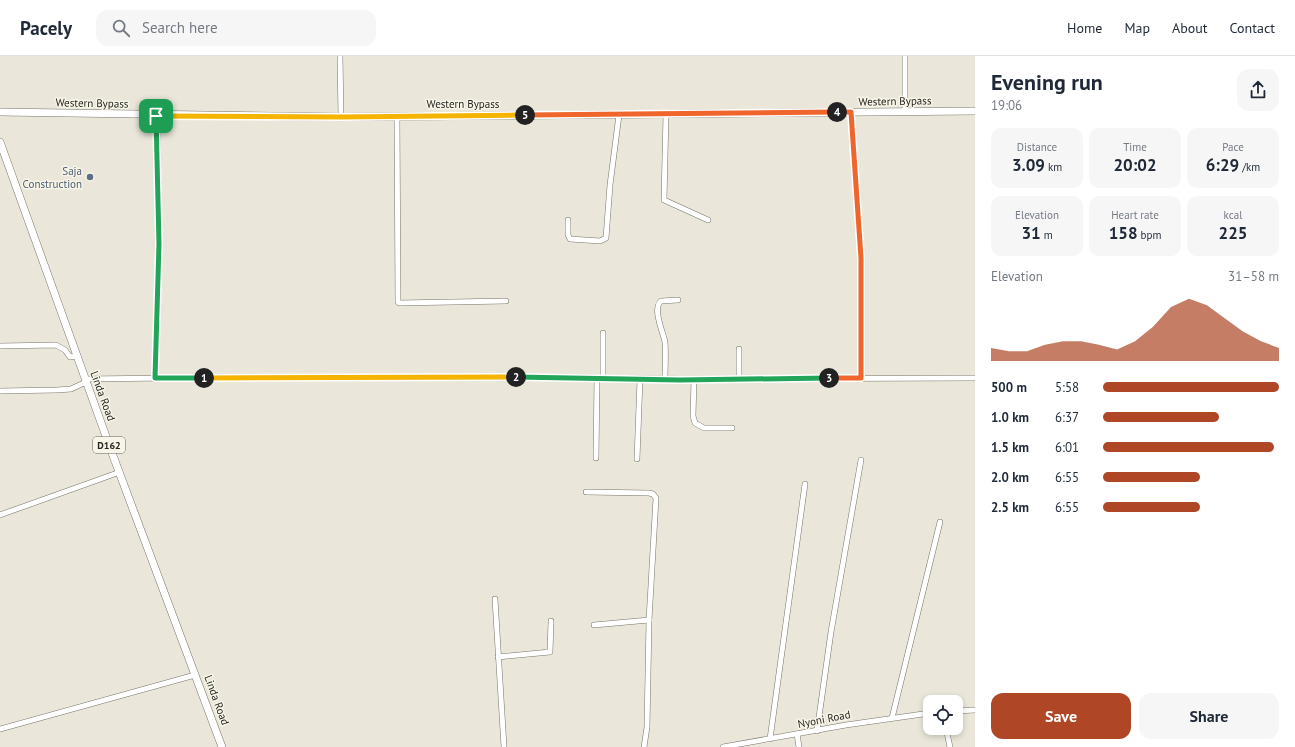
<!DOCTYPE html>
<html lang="en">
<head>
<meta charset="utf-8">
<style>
  :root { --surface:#fff; --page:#f6f6f7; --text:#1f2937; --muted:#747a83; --line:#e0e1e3; --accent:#af4726 }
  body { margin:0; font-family:"PT Sans",sans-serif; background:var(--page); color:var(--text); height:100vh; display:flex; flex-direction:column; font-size:15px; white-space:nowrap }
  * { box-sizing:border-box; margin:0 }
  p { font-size:13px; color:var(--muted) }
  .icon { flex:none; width:22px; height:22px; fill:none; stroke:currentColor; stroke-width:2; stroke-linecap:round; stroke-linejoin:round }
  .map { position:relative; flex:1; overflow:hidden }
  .side { display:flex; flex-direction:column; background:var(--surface); width:320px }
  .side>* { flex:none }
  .buttons { position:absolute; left:923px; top:639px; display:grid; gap:8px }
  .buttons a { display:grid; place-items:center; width:40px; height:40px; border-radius:8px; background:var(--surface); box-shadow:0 2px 6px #0003; font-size:20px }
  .pin { position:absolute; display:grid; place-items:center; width:34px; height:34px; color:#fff; margin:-17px; border-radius:8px; box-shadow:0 2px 6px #0006 }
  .km { position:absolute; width:20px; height:20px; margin:-10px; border-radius:50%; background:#222; color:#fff; font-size:11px; line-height:20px; text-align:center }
  .round { display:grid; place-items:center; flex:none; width:42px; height:42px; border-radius:12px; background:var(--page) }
  .overview { display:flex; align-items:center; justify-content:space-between; height:68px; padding:0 16px }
  h1 { font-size:22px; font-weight:700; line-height:30px }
  .metrics { display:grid; grid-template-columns:repeat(3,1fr); gap:6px; height:68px; padding:4px 16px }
  .metrics div { display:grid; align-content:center; border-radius:10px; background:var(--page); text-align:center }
  .metrics b { font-size:17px; font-weight:700 }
  .metrics small { font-size:11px; font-weight:400 }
  .metrics p { font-size:11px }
  .chart { height:112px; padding:8px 16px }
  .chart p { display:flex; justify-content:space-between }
  .chart svg { width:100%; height:72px; margin-top:4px; fill:var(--accent); opacity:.7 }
  .cta { display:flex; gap:8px; margin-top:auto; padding:8px 16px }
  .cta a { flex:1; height:46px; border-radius:12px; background:var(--accent); color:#fff; font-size:16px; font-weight:700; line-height:46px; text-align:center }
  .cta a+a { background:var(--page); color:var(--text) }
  ul { padding:0 16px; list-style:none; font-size:13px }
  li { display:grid; grid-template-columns:64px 48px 1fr; align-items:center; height:30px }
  li i { height:10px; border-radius:5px; background:var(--accent) }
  header { display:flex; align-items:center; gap:24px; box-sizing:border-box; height:56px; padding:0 20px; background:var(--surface); border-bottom:1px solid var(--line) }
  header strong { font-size:19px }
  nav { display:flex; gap:22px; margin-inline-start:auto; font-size:14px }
  .search { width:280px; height:36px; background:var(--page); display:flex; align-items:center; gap:10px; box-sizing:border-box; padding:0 14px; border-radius:12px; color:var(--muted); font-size:15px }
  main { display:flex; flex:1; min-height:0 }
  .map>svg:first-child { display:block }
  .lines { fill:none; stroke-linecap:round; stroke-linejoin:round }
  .minor-casing { stroke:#777469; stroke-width:6 }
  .major-casing { stroke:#777469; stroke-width:8 }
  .minor { stroke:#fff; stroke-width:5 }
  .major { stroke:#fff; stroke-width:7 }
  .split-1-casing { stroke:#fff; stroke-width:8 }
  .split-2-casing { stroke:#fff; stroke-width:8 }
  .split-3-casing { stroke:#fff; stroke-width:8 }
  .split-4-casing { stroke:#fff; stroke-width:8 }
  .split-5-casing { stroke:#fff; stroke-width:8 }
  .split-6-casing { stroke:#fff; stroke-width:8 }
  .split-1 { stroke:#22a559; stroke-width:5 }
  .split-2 { stroke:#f5b400; stroke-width:5 }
  .split-3 { stroke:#22a559; stroke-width:5 }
  .split-4 { stroke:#f0652b; stroke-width:5 }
  .split-5 { stroke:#f0652b; stroke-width:5 }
  .split-6 { stroke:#f5b400; stroke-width:5 }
  .service-dot { fill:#5c6f8a; stroke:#f7f5e7; stroke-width:1.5 }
  .labels { text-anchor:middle; stroke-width:3; stroke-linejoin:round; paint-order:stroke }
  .shield { fill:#f7f5e7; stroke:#65635c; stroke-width:1 }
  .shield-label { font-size:10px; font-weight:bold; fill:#262520 }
  .street-label { font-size:11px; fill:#262520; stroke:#f7f5e7 }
  .service-label { font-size:11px; fill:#4e5e75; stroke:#f7f5e7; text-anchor:end }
</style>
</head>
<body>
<header>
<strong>Pacely</strong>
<div class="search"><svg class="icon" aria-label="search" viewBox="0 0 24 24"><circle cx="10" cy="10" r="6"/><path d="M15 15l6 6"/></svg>Search here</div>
<nav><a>Home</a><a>Map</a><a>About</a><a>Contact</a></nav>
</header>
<main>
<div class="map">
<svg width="975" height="691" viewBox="0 0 975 691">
  <rect width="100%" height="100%" fill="#eae7da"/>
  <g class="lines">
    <defs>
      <g id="minor">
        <path d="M340,0L341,61"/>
        <path d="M905,55V0"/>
        <path d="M851,56L861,202V321"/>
        <path d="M666,58L664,144L708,164"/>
        <path d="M397,60L398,246L399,247L506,245"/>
        <path d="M568,164V179L570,183L600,185L606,182L610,129L619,59"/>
        <path d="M603,277V322"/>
        <path d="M0,290L56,289L65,294L70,301L78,300"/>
        <path d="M155,322L159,188L157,60"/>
        <path d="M85,323L266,321H523L680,323L975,322"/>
        <path d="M665,323C665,311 666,298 665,286C663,276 652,252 661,245L678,244"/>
        <path d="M694,323L693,360L695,367L704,372H732"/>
        <path d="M739,323V293"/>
        <path d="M0,335L57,334L71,333L86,326"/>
        <path d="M596,402L597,322"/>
        <path d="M637,403L640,323"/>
        <path d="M586,436L649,437L653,438L656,442L649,564L647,671L644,691"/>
        <path d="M0,459L120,416"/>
        <path d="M495,543L504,691"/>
        <path d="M594,569L649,564"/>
        <path d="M498,601L550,596L551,565"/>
        <path d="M956,655L975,654"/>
        <path d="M892,662L940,466"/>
        <path d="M946,672L950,691"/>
        <path d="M0,673L195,619"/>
        <path d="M817,675L831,576L861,404"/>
        <path d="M797,678L799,691"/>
        <path d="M770,683L805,428"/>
        <path d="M723,691L846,669L930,657"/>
      </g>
      <g id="major">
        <path d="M0,56L341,61L975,55"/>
        <path d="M0,86L112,397L222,691"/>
      </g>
    </defs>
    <use href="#minor" class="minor-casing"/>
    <use href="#major" class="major-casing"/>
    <use href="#minor" class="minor"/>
    <use href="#major" class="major"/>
  </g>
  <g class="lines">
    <defs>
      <path id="split-1" d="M156,60L159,188L155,322H204"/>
      <path id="split-2" d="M204,322L516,321"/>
      <path id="split-3" d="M516,321L680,324L829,322"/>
      <path id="split-4" d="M829,322H861V202L851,56H837"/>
      <path id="split-5" d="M525,59L837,56"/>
      <path id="split-6" d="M156,60L341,61L525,59"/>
    </defs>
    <use href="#split-1" class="split-1-casing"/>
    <use href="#split-2" class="split-2-casing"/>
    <use href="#split-3" class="split-3-casing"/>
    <use href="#split-4" class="split-4-casing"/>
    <use href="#split-5" class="split-5-casing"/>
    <use href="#split-6" class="split-6-casing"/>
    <use href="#split-1" class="split-1"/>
    <use href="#split-2" class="split-2"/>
    <use href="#split-3" class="split-3"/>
    <use href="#split-4" class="split-4"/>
    <use href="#split-5" class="split-5"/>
    <use href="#split-6" class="split-6"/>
  </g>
  <circle class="service-dot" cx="90" cy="121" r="4"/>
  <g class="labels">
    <rect class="shield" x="93" y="381" width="32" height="16" rx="3"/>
    <g class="shield-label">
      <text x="109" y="393">D162</text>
    </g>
    <g class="street-label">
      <text transform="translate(895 45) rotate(-1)" y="4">Western Bypass</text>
      <text transform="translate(92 47) rotate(1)" y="4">Western Bypass</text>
      <text x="463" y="52">Western Bypass</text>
      <text transform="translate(103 340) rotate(70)" y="4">Linda Road</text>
      <text transform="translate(217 644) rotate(70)" y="4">Linda Road</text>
      <text transform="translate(824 663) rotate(-11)" y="4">Nyoni Road</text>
    </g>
    <g class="service-label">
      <text x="82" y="119">Saja<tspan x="82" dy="13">Construction</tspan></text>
    </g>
  </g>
</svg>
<div class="buttons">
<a><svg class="icon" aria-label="locate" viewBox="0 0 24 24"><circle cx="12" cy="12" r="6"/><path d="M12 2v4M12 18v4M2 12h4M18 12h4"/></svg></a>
</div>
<div class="pin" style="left:156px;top:60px;background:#1e9e55"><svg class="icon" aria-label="arrive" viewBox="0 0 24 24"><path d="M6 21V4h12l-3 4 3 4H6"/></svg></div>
<b class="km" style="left:204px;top:322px">1</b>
<b class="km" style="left:516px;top:321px">2</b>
<b class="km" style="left:829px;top:322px">3</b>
<b class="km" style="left:837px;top:56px">4</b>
<b class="km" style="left:525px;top:59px">5</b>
</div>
<section class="side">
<div class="overview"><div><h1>Evening run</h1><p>19:06</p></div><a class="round"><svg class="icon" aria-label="share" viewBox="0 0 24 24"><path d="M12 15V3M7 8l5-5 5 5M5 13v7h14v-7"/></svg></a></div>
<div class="metrics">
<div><p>Distance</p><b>3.09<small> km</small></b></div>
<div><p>Time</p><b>20:02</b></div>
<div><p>Pace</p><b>6:29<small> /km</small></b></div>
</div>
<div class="metrics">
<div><p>Elevation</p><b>31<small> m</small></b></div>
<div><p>Heart rate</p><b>158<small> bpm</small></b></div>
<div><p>kcal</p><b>225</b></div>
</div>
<div class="chart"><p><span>Elevation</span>31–58 m</p>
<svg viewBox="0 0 160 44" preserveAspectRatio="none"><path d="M0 44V36L10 38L20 38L30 34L40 32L50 32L60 34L70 37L80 32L90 23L100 11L110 6L120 10L130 18L140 26L150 32L160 36V44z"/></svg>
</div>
<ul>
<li><b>500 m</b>5:58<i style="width:100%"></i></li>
<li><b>1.0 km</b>6:37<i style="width:66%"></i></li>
<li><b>1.5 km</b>6:01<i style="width:97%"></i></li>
<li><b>2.0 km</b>6:55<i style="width:55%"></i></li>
<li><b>2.5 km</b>6:55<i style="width:55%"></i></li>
</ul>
<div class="cta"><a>Save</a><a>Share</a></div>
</section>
</main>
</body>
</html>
